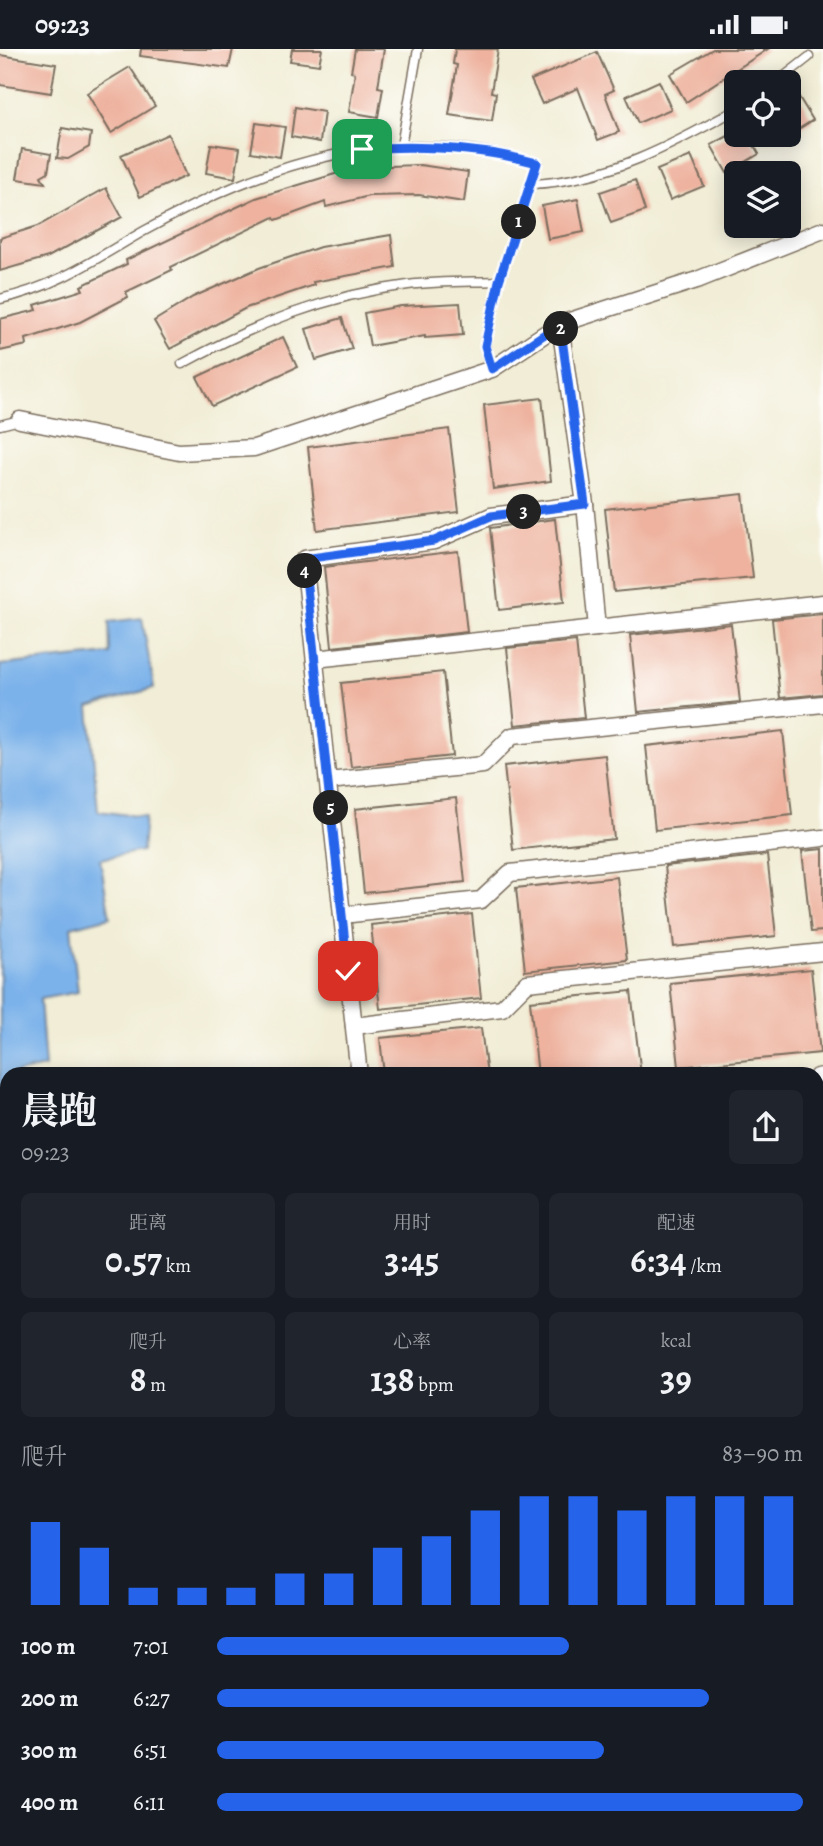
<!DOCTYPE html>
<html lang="zh">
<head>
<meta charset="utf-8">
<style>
  :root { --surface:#171b24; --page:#20242c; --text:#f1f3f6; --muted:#9ea1a6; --accent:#2563eb }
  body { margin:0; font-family:Alegreya,"Noto Serif SC",serif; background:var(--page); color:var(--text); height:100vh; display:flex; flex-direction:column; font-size:26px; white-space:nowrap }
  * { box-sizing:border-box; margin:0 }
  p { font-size:23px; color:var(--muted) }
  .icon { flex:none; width:38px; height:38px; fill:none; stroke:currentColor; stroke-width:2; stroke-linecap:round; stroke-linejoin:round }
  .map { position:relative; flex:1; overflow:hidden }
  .details { position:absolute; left:0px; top:1018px; width:824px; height:779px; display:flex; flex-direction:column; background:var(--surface); border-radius:21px 21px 0 0; box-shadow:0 4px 18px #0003 }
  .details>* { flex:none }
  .fabs { position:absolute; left:724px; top:21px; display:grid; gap:14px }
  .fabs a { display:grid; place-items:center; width:77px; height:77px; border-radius:10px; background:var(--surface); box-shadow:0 4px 18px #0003; font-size:35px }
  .pin { position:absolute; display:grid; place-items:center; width:60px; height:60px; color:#fff; margin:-30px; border-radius:14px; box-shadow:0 4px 10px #0006 }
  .km { position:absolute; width:35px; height:35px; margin:-18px; border-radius:50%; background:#222; color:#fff; font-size:19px; line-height:35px; text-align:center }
  .round { display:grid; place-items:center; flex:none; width:74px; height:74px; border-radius:10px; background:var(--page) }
  .headline { display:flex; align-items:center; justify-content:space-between; height:119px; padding:0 21px }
  h1 { font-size:38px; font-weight:700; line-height:52px }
  .figures { display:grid; grid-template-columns:repeat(3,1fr); gap:10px; height:119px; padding:7px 21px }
  .figures div { display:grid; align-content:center; border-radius:10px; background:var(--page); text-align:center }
  .figures b { font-size:35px; font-weight:700 }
  .figures small { font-size:19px; font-weight:400 }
  .figures p { font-size:19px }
  .chart { height:196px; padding:14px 21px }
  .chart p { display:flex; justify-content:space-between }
  .chart svg { width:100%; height:126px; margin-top:7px; stroke:var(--accent); stroke-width:6 }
  ul { padding:0 21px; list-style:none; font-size:23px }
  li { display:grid; grid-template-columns:112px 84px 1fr; align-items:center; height:52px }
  li i { height:18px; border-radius:9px; background:var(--accent) }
  .status { display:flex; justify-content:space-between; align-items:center; height:49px; padding:0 35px; background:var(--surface); direction:ltr }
  .status svg { height:19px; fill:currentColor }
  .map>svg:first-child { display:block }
  .green { fill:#b4d982; stroke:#788250; stroke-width:2 }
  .water { fill:#7bb2ea; stroke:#5b6e84; stroke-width:2 }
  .building { fill:#eeb29f }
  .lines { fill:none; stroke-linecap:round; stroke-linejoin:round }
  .service-casing { stroke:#7b6e5e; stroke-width:11 }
  .minor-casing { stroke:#7b6e5e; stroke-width:19 }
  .service { stroke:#fff; stroke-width:8 }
  .minor { stroke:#fff; stroke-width:16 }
  .route-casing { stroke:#fff; stroke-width:14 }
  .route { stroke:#2563eb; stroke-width:9 }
</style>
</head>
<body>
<div class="status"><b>09:23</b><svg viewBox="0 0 49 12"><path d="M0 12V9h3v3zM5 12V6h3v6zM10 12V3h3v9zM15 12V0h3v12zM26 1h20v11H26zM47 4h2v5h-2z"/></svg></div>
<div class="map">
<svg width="823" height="1797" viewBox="0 0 823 1797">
  <rect width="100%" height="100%" fill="#fdfcf7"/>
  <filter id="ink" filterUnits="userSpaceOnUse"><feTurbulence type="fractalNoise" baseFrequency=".0143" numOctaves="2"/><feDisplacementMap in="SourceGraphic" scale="14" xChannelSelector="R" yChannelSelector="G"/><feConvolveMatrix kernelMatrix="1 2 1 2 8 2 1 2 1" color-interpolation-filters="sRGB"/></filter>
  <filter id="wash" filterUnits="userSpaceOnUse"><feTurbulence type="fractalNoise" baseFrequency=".00686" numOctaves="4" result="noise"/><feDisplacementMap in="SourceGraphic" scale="28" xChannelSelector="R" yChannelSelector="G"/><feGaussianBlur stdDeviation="1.57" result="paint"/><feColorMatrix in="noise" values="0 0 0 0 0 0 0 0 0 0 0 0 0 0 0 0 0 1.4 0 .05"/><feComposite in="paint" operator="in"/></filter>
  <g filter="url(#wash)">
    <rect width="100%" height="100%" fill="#f1edd6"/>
    <path class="green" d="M0,1138L7,1143V1790H503L505,1797H0Z"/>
    <g class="water">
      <path d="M142,569L154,639L89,658L98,762L145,768L142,802L100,810L110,868L71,878L78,943L40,950L45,1018L7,1026V1143L0,1138V616L110,605L109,573Z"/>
      <path d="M503,1790H543L569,1797H505Z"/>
    </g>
    <g id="blocks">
      <g class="building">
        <path d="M141,0H233L229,19L140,7Z"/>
        <path d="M292,0H322L319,16L290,12Z"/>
        <path d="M355,0H384L378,38L383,39L378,68L349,63L355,24L351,23Z"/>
        <path d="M455,0H498L491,43L496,44L492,72L449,66L457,16L453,15Z"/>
        <path d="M713,0H768L686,53L670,25Z"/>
        <path d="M597,3L614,41L605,45L619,83L598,91L578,39L542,55L531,31Z"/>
        <path d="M0,6L56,15L51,44L0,36Z"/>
        <path d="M130,18L155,57L111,84L87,44Z"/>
        <path d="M659,32L671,60L638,74L626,47Z"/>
        <path d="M789,32L813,71L789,86Z"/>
        <path d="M295,58L324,63L320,93L291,88Z"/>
        <path d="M256,74L285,78L280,108L251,103Z"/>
        <path d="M62,79L91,84L89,98L68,110L57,109Z"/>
        <path d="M168,85L186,127L140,148L121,106Z"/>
        <path d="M730,86H748L759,105L727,124L711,96Z"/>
        <path d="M211,95L240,99L235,129L206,124Z"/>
        <path d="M22,100L51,105L48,123L41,127L45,134L17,130Z"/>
        <path d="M691,107L704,137L670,151L657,121Z"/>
        <path d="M420,116L468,123L464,153L419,146L369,147L326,158L325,153L276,171L274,168L171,218L172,221L126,243L128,248L80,273L26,290L27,296L0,302V270L37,261L35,256L83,241L81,237L127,215L126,211L256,149L358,118Z"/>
        <path d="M635,131L645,162L611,174L600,143Z"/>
        <path d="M106,139L122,168L48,208L0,222V189L38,177Z"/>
        <path d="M578,150L584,183L548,190L542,157Z"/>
        <path d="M391,186L395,218L313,233L314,236L246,259L170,300L154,272L193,248L259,219L320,198Z"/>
        <path d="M460,254L463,286L425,289V287L370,297L364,264L401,257Z"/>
        <path d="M342,269L352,300L316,311L306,280Z"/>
        <path d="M283,288L297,318L212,357L197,328Z"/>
        <path d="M542,349L551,432L493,440L484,356Z"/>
        <path d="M449,380L459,463L317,481L308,398Z"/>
        <path d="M743,445L753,529L614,543L605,460Z"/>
        <path d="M555,470L564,553L499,561L490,479Z"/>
        <path d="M458,502L467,583L332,598L324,518Z"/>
        <path d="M823,565V645L780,649L772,570Z"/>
        <path d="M731,575L740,653L638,663L630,586Z"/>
        <path d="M576,592L584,669L515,676L507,599Z"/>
        <path d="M443,623L452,707L351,718L341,634Z"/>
        <path d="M783,682L792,766L655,781L646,697Z"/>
        <path d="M605,706L614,790L513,801L504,717Z"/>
        <path d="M456,749L465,833L364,844L355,760Z"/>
        <path d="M823,800V882L811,883L802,802Z"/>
        <path d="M767,806L776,887L674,898L665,817Z"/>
        <path d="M617,828L627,911L525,922L516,839Z"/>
        <path d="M472,865L481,949L380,960L371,876Z"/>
        <path d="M811,920L820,1004L679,1018L670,934Z"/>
        <path d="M631,942L641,1026H538L530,952Z"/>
        <path d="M481,979L487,1026H384L380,989Z"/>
      </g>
    </g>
  </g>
  <g filter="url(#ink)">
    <use href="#blocks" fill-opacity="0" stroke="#7b6e5e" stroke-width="2"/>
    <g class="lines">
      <defs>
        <g id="service">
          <path d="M777,33L809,8"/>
          <path d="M401,97L418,0"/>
          <path d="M531,135C606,132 673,96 737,60"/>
          <path d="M0,250C54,239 97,209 144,182C273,111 390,73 537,114L499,232L485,297L492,320"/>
          <path d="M182,315C253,276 327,246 408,236C438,232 469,233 499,232"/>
          <path d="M0,376L20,371"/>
        </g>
        <g id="minor">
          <path d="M20,371L179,403L254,399L492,320L560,275"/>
          <path d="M585,455L597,579"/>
          <path d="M315,610L823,554"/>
          <path d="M328,732L483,716L512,687L823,655"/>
          <path d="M342,866L481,851L510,824L823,789"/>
          <path d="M354,977L502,959L527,934L823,903"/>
          <path d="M359,1026L304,510L434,492L491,467L585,455L560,275L697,231L823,181"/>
          <path d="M817,1028L823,1027"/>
          <path d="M817,1746H823"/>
        </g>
      </defs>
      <use href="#service" class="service-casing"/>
      <use href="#minor" class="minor-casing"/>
      <use href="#service" class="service"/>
      <use href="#minor" class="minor"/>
    </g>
  </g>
  <g class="lines" filter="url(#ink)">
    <defs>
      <path id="route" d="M348,922L304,510L434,492L491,467L585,455L560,275L492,320L485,297L499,232L537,114C479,98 421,96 362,100"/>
    </defs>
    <use href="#route" class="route-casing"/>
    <use href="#route" class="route"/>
  </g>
</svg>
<div class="fabs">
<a><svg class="icon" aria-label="locate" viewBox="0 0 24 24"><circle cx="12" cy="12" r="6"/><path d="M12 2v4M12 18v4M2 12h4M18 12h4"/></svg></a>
<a><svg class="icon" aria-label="layers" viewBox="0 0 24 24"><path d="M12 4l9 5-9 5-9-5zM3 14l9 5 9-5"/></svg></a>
</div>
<div class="pin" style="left:362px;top:100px;background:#1e9e55"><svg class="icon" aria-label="arrive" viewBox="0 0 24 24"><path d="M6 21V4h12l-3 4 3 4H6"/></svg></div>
<div class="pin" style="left:348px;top:922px;background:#d93025"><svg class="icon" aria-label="check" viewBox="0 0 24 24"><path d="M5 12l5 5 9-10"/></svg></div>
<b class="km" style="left:519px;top:173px">1</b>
<b class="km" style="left:561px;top:280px">2</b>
<b class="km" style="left:524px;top:463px">3</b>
<b class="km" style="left:305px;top:522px">4</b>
<b class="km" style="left:331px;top:759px">5</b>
<section class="details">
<div class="headline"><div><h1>晨跑</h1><p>09:23</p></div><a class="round"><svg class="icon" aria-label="share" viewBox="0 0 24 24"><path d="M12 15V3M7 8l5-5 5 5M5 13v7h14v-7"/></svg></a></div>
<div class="figures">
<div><p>距离</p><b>0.57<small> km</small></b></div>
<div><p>用时</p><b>3:45</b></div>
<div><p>配速</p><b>6:34<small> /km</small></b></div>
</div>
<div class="figures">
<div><p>爬升</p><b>8<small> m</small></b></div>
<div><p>心率</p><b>138<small> bpm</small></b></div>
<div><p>kcal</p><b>39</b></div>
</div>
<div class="chart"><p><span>爬升</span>83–90 m</p>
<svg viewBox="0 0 160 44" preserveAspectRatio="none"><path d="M5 44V15M15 44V24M25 44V38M35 44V38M45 44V38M55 44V33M65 44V33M75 44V24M85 44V20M95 44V11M105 44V6M115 44V6M125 44V11M135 44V6M145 44V6M155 44V6"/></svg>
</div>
<ul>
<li><b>100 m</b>7:01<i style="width:60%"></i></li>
<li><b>200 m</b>6:27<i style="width:84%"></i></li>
<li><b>300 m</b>6:51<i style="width:66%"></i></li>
<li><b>400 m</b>6:11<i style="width:100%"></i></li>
</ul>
</section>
</div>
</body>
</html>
